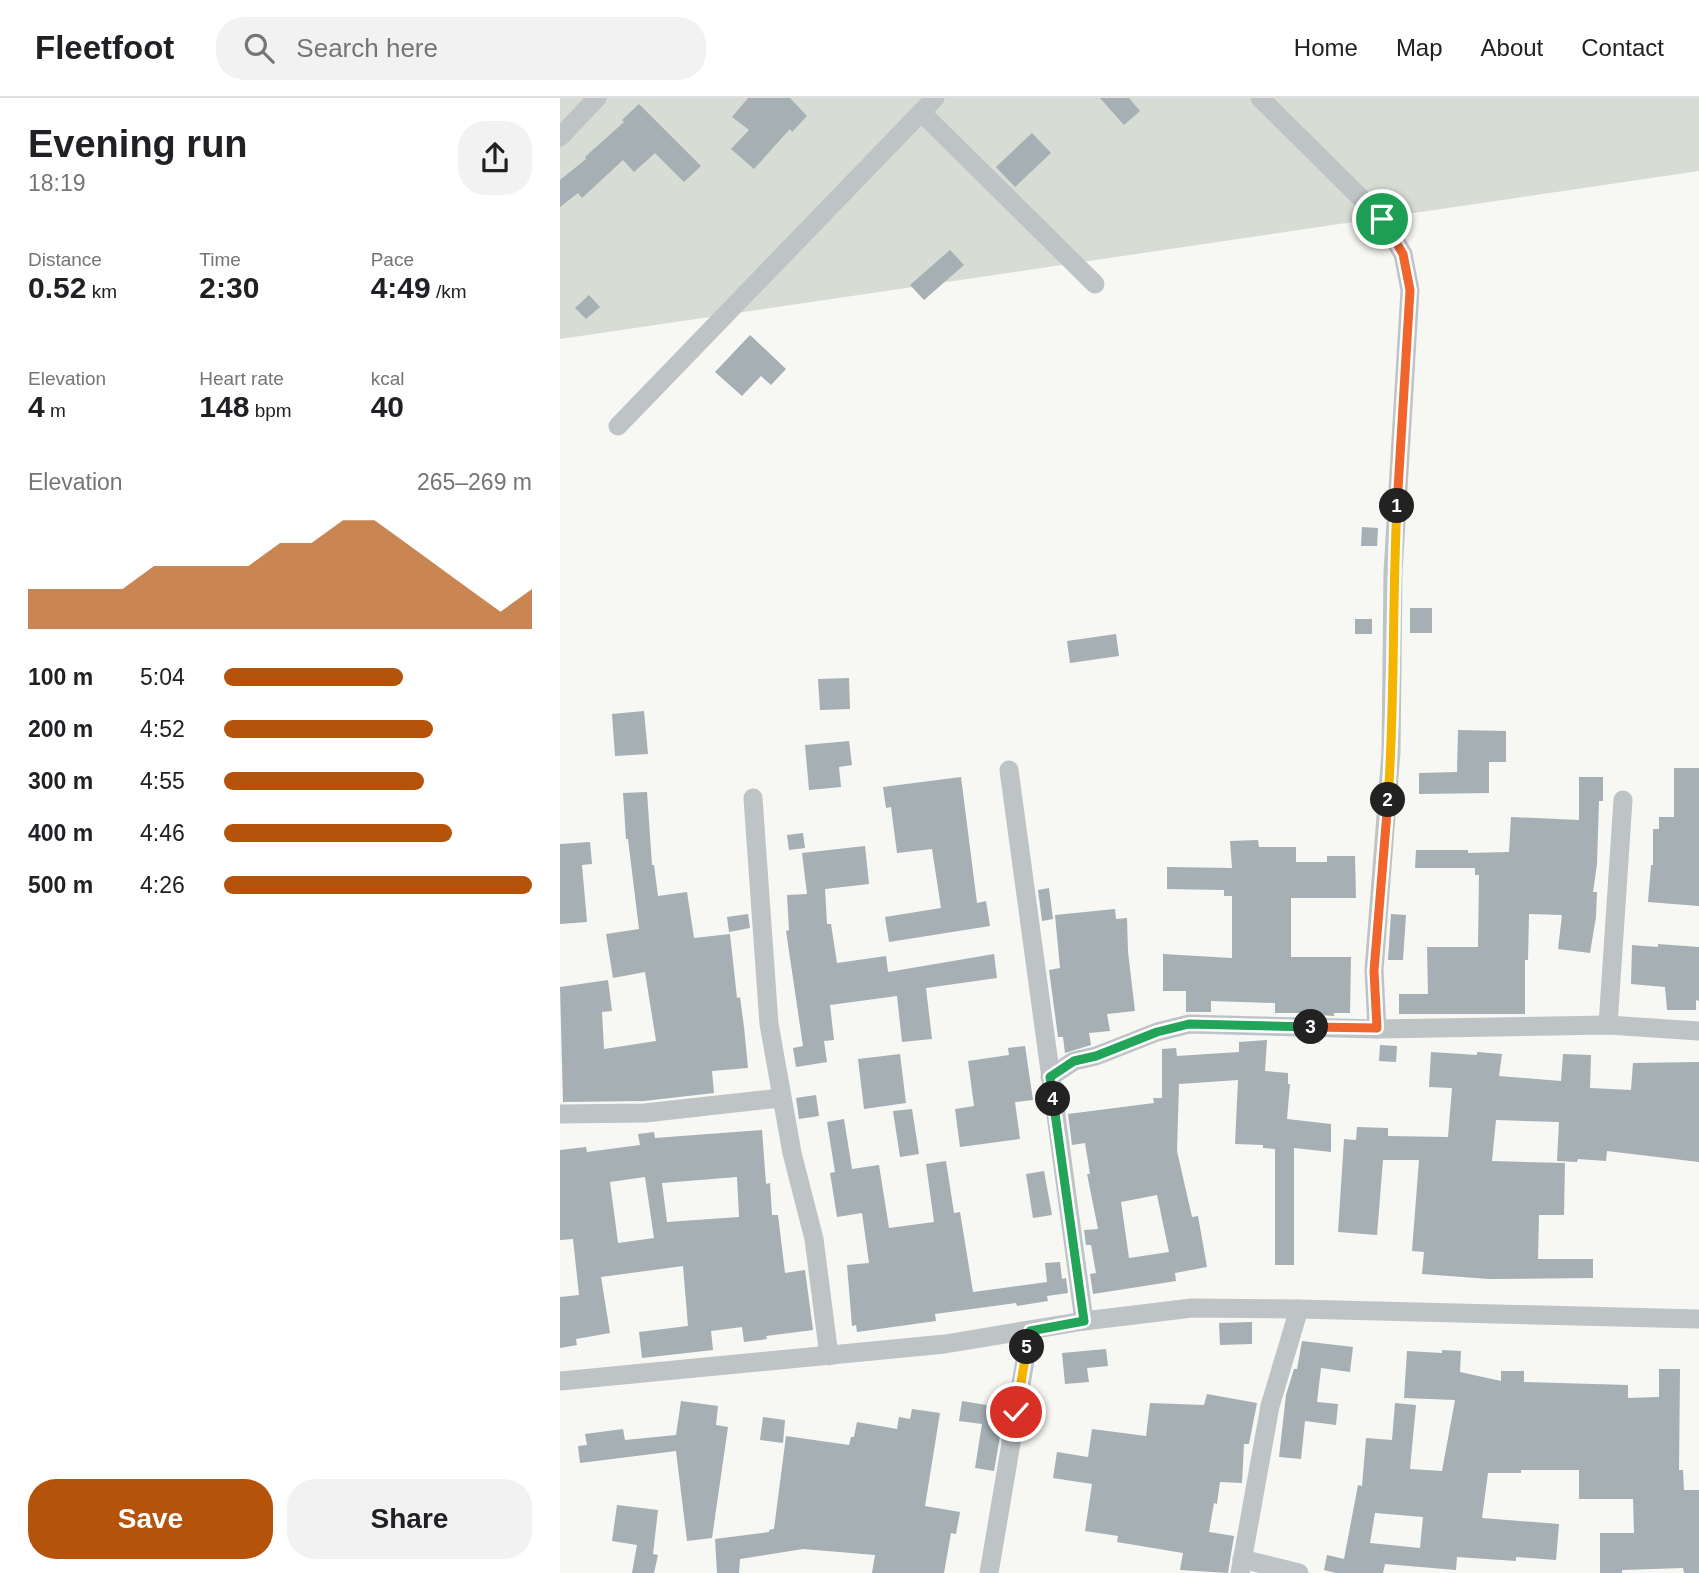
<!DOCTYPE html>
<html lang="en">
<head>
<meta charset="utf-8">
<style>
  :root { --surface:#fff; --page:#f2f2f2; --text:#202124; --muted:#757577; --line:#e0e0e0; --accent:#b45309 }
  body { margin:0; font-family:Arial,sans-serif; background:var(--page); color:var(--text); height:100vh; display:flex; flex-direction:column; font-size:26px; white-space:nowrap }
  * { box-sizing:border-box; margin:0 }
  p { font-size:23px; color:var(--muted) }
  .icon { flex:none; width:38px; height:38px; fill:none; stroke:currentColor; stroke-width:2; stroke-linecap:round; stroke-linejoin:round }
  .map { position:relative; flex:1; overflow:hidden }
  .sheet { display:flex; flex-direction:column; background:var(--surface); width:560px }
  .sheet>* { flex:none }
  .pin { position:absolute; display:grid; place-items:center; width:60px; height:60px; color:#fff; margin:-30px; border:4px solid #fff; border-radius:50%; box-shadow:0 2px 7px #0007 }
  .km { position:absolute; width:35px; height:35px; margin:-18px; border-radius:50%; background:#222; color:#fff; font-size:19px; line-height:35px; text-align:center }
  .round { display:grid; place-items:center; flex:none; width:74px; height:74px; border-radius:28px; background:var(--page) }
  .summary { display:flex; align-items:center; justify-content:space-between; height:119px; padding:0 28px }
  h1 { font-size:38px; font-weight:800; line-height:52px }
  .figures { display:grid; grid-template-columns:repeat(3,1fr); gap:10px; height:119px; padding:7px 28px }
  .figures div { display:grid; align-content:center }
  .figures b { font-size:30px; font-weight:800 }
  .figures small { font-size:19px; font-weight:400 }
  .figures p { font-size:19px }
  .chart { height:196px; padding:14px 28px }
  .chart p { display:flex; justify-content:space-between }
  .chart svg { width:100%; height:126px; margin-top:7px; fill:var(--accent); opacity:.7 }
  .primary-button { display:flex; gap:14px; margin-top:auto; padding:14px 28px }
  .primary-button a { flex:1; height:80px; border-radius:28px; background:var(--accent); color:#fff; font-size:28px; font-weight:800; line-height:80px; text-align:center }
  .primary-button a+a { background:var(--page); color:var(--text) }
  ul { padding:0 28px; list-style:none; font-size:23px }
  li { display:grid; grid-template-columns:112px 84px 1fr; align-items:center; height:52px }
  li i { height:18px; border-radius:9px; background:var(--accent) }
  header { display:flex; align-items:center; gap:42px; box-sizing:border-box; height:98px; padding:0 35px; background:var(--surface); border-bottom:2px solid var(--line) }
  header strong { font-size:33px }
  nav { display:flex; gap:38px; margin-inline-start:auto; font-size:24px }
  .search { width:490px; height:63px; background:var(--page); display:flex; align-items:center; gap:18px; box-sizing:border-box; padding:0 24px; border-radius:28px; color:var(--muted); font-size:26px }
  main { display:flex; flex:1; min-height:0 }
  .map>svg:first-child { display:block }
  .green { fill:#d7dcd4 }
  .building { fill:#a5afb4; fill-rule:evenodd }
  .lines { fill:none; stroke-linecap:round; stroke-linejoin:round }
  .minor { stroke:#bec3c6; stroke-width:19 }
  .split-1-casing { stroke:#fff; stroke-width:14 }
  .split-2-casing { stroke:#fff; stroke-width:14 }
  .split-3-casing { stroke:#fff; stroke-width:14 }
  .split-4-casing { stroke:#fff; stroke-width:14 }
  .split-5-casing { stroke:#fff; stroke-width:14 }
  .split-6-casing { stroke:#fff; stroke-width:14 }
  .split-1 { stroke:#f0652b; stroke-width:9 }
  .split-2 { stroke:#f5b400; stroke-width:9 }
  .split-3 { stroke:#f0652b; stroke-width:9 }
  .split-4 { stroke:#22a559; stroke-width:9 }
  .split-5 { stroke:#22a559; stroke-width:9 }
  .split-6 { stroke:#f5b400; stroke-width:9 }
</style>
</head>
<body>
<header>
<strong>Fleetfoot</strong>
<div class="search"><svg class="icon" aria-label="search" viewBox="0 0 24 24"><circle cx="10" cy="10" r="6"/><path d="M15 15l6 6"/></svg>Search here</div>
<nav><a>Home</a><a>Map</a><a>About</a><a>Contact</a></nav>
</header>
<main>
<section class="sheet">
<div class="summary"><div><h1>Evening run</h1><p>18:19</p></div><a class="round"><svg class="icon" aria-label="share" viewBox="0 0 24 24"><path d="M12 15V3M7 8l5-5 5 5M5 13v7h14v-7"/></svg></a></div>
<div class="figures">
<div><p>Distance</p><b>0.52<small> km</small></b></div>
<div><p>Time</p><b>2:30</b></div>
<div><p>Pace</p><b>4:49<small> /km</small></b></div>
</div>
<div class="figures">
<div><p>Elevation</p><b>4<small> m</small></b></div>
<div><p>Heart rate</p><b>148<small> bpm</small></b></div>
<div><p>kcal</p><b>40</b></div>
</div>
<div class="chart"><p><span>Elevation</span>265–269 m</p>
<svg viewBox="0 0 160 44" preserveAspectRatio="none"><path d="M0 44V30L10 30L20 30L30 30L40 22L50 22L60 22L70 22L80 14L90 14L100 6L110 6L120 14L130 22L140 30L150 38L160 30V44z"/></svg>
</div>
<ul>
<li><b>100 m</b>5:04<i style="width:58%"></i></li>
<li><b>200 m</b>4:52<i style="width:68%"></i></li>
<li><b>300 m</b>4:55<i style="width:65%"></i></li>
<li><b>400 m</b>4:46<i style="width:74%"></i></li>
<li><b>500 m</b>4:26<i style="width:100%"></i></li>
</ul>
<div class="primary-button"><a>Save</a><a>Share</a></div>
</section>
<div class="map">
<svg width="1139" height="1475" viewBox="0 0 1139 1475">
  <rect width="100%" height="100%" fill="#f7f7f4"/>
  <path class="green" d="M0,0H1139V73L0,241Z"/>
  <g class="building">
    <path d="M188,0H230L247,18L232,34L230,31L194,71L171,51L189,32L172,19Z"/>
    <path d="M540,0H569L580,13L564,27Z"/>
    <path d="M79,6L141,68L124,84L95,55L74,74L63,62L22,100L18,95L0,109V82L26,61L25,59L64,24L62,22Z"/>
    <path d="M472,35L491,55L455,89L436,69Z"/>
    <path d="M390,152L404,167L364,202L350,187Z"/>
    <path d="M29,197L40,209L26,221L15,210Z"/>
    <path d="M190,237L226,271L211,287L201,278L182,298L155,274Z"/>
    <path d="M802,429L818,430L817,448H801Z"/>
    <rect x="850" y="510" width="22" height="25"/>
    <rect x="795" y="521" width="17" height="15"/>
    <path d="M556,536L559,558L510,565L507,543Z"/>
    <path d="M289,580L290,611L260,612L258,581Z"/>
    <path d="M84,613L88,656L55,658L52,616Z"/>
    <path d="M898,632L946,633V664H929V695L859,696V675L897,674Z"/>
    <path d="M289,643L292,667L279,669L281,689L249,692L245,647Z"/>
    <path d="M1114,670H1139V808L1088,804L1091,767H1093V731H1099V719H1114Z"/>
    <path d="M401,679L417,805L426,803L430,828L329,844L325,819L381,810L372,751L337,755L331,709L326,710L323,689Z"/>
    <path d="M1019,679H1043V703H1039L1037,766L1033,794H1037L1036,819L1030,855L998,851L1002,817L969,816L968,862H965V916H839V896H868L867,849H918L919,777H915V770H855L856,752H908V755L949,754L951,719L1019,722Z"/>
    <path d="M87,694L92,767H94L98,798L127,794L134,840L170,836L177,900L180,899L184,929L188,970L152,973L154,995L84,1003L3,1004L0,889L48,882L52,913L42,914L44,951L96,943L85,874L53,880L46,836L79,831L68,741H66L63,695Z"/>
    <path d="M243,735L245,750L229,752L227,737Z"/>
    <path d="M698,742L699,749H736V764H767V758H795L796,800H731V859H791L790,915H774V918L759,917V915H715V905L651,903V914H626V893H603V856L672,860V798H664V792L607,791V769L672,770L670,743Z"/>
    <path d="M30,744L32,766L22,767L27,824L0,826V746Z"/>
    <path d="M305,748L309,786L265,791L267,826H271L277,865L326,858L328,874L434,856L437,880L366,890L372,941L342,944L337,898L270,907L274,942L264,943L267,964L236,969L233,950L243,948L226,833L229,832L227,797L247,796L242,755Z"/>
    <path d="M489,790L493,821L482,823L478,792Z"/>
    <path d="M555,811L556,821L567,820L568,854L575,913L547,916L550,933L529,935L531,947L505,955L503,939H498L489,872L500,870L495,817Z"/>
    <path d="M188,816L190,830L169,834L167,819Z"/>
    <path d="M831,816L846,817L843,862H828Z"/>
    <path d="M1098,846L1139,849V903L1136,902V912H1107L1105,889L1071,886L1072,847L1098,849Z"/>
    <path d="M707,942L705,973L728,975V986H730L727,1021L771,1026V1054L734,1050V1167H715V1051L703,1050V1047L675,1046L678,982L619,986L617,1053L632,1119L638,1118L647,1169L615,1175L616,1183L533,1196L530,1176L536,1175L531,1147H526L524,1132L538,1131L527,1076H530L525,1045L512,1047L508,1016L594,1005L593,1000H602V951L616,950L617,958L679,954V944ZM597,1097L609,1154L569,1160L561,1104Z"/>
    <path d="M820,947L837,948L836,964L819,963Z"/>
    <path d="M465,948L473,1002L455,1004L460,1041L400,1049L395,1011L414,1008L408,963L449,957L448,950Z"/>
    <path d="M871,954L917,957V954L942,956L939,978L1001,983L1003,956L1031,957L1030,990L1071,992L1073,965L1139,964V1064L1047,1053L1046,1063L1018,1061L1017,1064L997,1063L999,1024L936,1022L932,1063L1005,1065L1004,1117H979L978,1161H1033V1180L929,1181L862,1176L864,1154L852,1153L859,1062H823L817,1137L778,1134L784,1041L796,1042L797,1029L828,1030V1038L888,1039L892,990L869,989Z"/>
    <path d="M340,956L346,1005L304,1011L298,961Z"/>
    <path d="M256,997L259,1018L239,1021L236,1000Z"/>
    <path d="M352,1011L359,1056L340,1059L333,1013Z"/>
    <path d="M284,1021L292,1071L319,1067L329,1130L374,1124L366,1066L386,1063L394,1115L400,1114L413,1194L487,1184L485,1165L500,1164L502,1181L506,1180L508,1195L487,1198L488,1203L457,1208L456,1205L375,1216L376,1223L297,1234L296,1227L292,1228L287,1167L309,1165L302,1115L277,1119L270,1075L275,1074L267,1024Z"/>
    <path d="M202,1032L206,1086L210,1085L212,1117H218L225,1175L245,1172L253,1232L206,1238L207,1241L184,1244L182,1229L151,1233L153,1252L82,1260L79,1234L128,1228L123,1168L41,1179L50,1235L16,1241L17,1247L0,1250V1199L19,1197L13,1141L0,1142V1052L26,1049L27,1054L80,1047L78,1036L94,1034L95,1040ZM85,1079L94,1140L58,1145L50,1084ZM177,1079L179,1119L107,1124L102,1085Z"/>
    <path d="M484,1073L492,1117L473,1120L466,1076Z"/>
    <path d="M692,1224V1246L660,1247L659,1225Z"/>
    <path d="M742,1243L793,1249L790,1274L761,1270L757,1304L778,1306L776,1327L745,1323L741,1361L719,1359L726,1297L734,1271H737Z"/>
    <path d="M546,1251L548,1268L527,1270L529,1284L505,1286L502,1255Z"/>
    <path d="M882,1252L901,1253L900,1274L941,1283V1273H964V1284L1068,1287V1300L1099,1299V1271H1120L1119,1372H1123L1124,1392H1139V1475H1124L1123,1470L1062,1472V1475H1040V1435H1074L1073,1401H1019V1372H961V1375H928L922,1420L999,1426L996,1462L956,1459V1463L897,1459L896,1472L825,1466L823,1475H776L764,1472L767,1457L784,1461L798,1387L802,1388L806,1340L832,1342L835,1305L856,1307L850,1371L882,1373L895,1302L844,1300L847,1253L882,1255ZM815,1415L863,1419L860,1450L810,1445Z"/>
    <path d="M647,1296L697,1305L689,1346H684L682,1385L660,1384L657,1406L654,1405L649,1434L674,1438L668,1475L620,1472L623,1455L557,1444L558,1438L525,1433L532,1386L493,1380L497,1354L528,1359L532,1331L586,1338L590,1305L644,1307Z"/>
    <path d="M121,1303L158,1308L156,1327L168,1329L152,1440L127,1443L116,1353L20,1365L18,1348L27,1347L25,1336L63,1331L65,1342L116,1337Z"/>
    <path d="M402,1303L445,1310L434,1373L415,1370L422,1326L399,1323Z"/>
    <path d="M352,1311L380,1315L365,1408L400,1414L396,1436L391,1435L384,1475H312L315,1457L243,1451L180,1461L179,1475H157L155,1441L209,1434V1432L214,1431L226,1338L289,1347L291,1339H294L297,1324L337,1331L339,1319L350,1321Z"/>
    <path d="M203,1319L225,1322L223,1345L200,1342Z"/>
    <path d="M57,1407L98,1412L93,1456L98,1457L94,1475H72L77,1447L52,1443Z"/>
  </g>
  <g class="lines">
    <g class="minor">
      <path d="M700,0L822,121L843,156L850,192L833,474L831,654L814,872L817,931"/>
      <path d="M361,14L535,186"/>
      <path d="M0,39L37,0"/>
      <path d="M58,328L375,0"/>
      <path d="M449,672L524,1223"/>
      <path d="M193,700L209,926L232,1055L254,1141L269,1258"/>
      <path d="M1048,927L1063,702"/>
      <path d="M490,979L514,963L536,958L597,934L629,926L817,931L1048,927L1139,933"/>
      <path d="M0,1016L85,1015L220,1000"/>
      <path d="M0,1283L385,1246L524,1223L632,1210L739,1211L1139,1221"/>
      <path d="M682,1461L739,1475"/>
      <path d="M429,1475L470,1233"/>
      <path d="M680,1475L710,1308L739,1211"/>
    </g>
  </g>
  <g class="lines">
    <defs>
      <path id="split-1" d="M822,121L843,156L850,192L837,408"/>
      <path id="split-2" d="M828,702C835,605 832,506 837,408"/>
      <path id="split-3" d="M751,929L817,930L814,873L828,702"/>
      <path id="split-4" d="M493,1001L490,979L514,963L536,958L597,934L629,926L751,929"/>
      <path id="split-5" d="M467,1249L470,1233L524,1223L493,1001"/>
      <path id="split-6" d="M456,1314L467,1249"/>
    </defs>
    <use href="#split-1" class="split-1-casing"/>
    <use href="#split-2" class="split-2-casing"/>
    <use href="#split-3" class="split-3-casing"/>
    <use href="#split-4" class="split-4-casing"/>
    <use href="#split-5" class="split-5-casing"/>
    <use href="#split-6" class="split-6-casing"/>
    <use href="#split-1" class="split-1"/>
    <use href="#split-2" class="split-2"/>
    <use href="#split-3" class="split-3"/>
    <use href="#split-4" class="split-4"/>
    <use href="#split-5" class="split-5"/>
    <use href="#split-6" class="split-6"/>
  </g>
</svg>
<div class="pin" style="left:822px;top:121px;background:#1e9e55"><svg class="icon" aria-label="arrive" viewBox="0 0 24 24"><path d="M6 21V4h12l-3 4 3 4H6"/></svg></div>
<div class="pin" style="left:456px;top:1314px;background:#d93025"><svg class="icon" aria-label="check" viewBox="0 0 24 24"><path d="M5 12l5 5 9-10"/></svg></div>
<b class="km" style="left:837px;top:408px">1</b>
<b class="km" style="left:828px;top:702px">2</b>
<b class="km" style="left:751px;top:929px">3</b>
<b class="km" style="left:493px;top:1001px">4</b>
<b class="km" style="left:467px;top:1249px">5</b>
</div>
</main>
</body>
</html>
